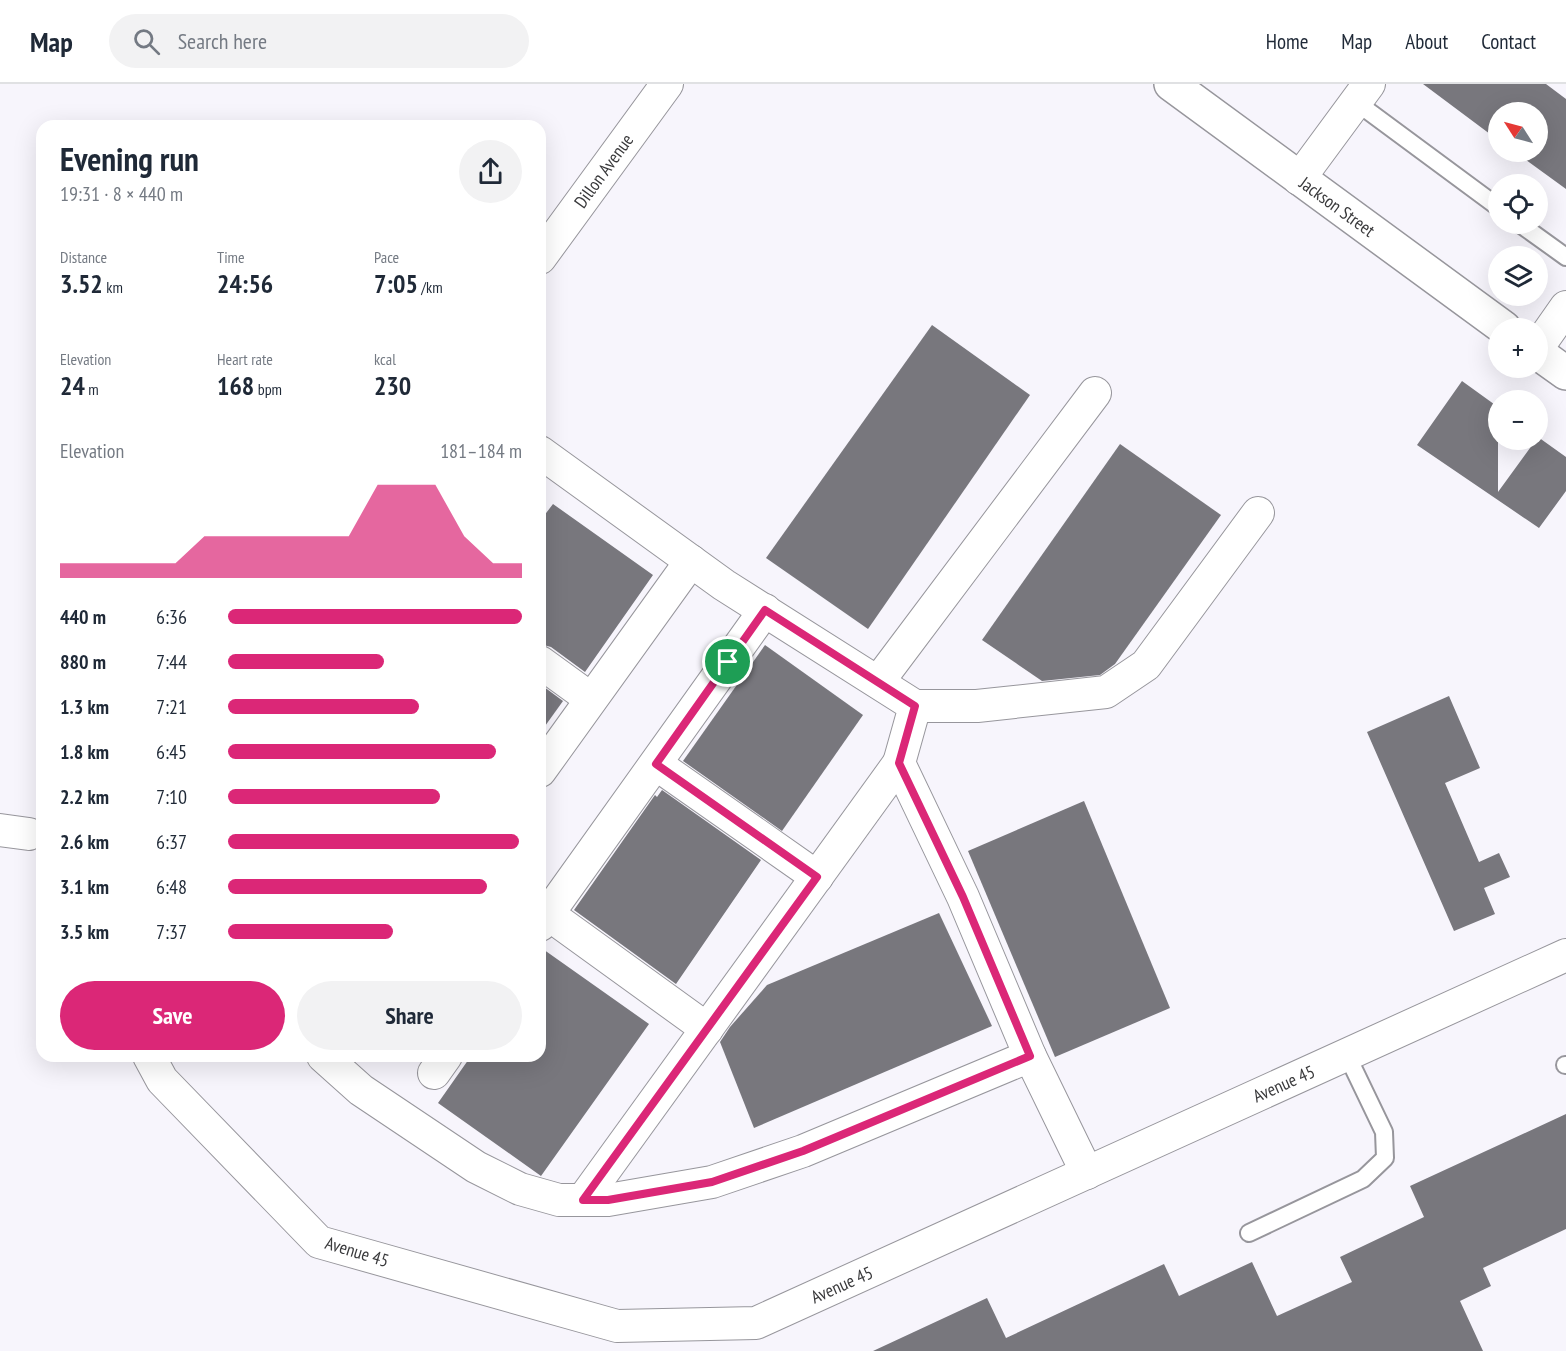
<!DOCTYPE html>
<html lang="en">
<head>
<meta charset="utf-8">
<style>
  :root { --surface:#fff; --page:#f2f2f3; --text:#1f2937; --muted:#747a83; --line:#e0e1e3; --accent:#db2777 }
  body { margin:0; font-family:"PT Sans Narrow",sans-serif; background:var(--page); color:var(--text); height:100vh; display:flex; flex-direction:column; font-size:22px; white-space:nowrap }
  * { box-sizing:border-box; margin:0 }
  p { font-size:20px; color:var(--muted) }
  .icon { flex:none; width:33px; height:33px; fill:none; stroke:currentColor; stroke-width:2; stroke-linecap:round; stroke-linejoin:round }
  .map { position:relative; flex:1; overflow:hidden }
  .drawer { position:absolute; left:36px; top:36px; width:510px; height:942px; display:flex; flex-direction:column; background:var(--surface); border-radius:18px; box-shadow:0 6px 24px #0002 }
  .drawer>* { flex:none }
  .needle { width:39px; rotate:306deg }
  .tools { position:absolute; left:1488px; top:18px; display:grid; gap:12px }
  .tools a { display:grid; place-items:center; width:60px; height:60px; border-radius:50%; background:var(--surface); box-shadow:0 6px 24px #0002; font-size:30px }
  .pin { position:absolute; display:grid; place-items:center; width:51px; height:51px; color:#fff; margin:-26px; border:3px solid #fff; border-radius:50%; box-shadow:0 2px 6px #0007 }
  .round { display:grid; place-items:center; flex:none; width:63px; height:63px; border-radius:32px; background:var(--page) }
  .head { display:flex; align-items:center; justify-content:space-between; height:102px; padding:0 24px }
  h1 { font-size:33px; font-weight:700; line-height:45px }
  .figures { display:grid; grid-template-columns:repeat(3,1fr); gap:9px; height:102px; padding:6px 24px }
  .figures div { display:grid; align-content:center }
  .figures b { font-size:26px; font-weight:700 }
  .figures small { font-size:16px; font-weight:400 }
  .figures p { font-size:16px }
  .chart { height:168px; padding:12px 24px }
  .chart p { display:flex; justify-content:space-between }
  .chart svg { width:100%; height:108px; margin-top:6px; fill:var(--accent); opacity:.7 }
  .button { display:flex; gap:12px; margin-top:auto; padding:12px 24px }
  .button a { flex:1; height:69px; border-radius:36px; background:var(--accent); color:#fff; font-size:24px; font-weight:700; line-height:69px; text-align:center }
  .button a+a { background:var(--page); color:var(--text) }
  ul { padding:0 24px; list-style:none; font-size:20px }
  li { display:grid; grid-template-columns:96px 72px 1fr; align-items:center; height:45px }
  li i { height:15px; border-radius:8px; background:var(--accent) }
  header { display:flex; align-items:center; gap:36px; box-sizing:border-box; height:84px; padding:0 30px; background:var(--surface); border-bottom:2px solid var(--line) }
  header strong { font-size:28px }
  nav { display:flex; gap:33px; margin-inline-start:auto; font-size:21px }
  .search { width:420px; height:54px; background:var(--page); display:flex; align-items:center; gap:15px; box-sizing:border-box; padding:0 21px; border-radius:33px; color:var(--muted); font-size:22px }
  .map>svg:first-child { display:block }
  .building { fill:#78777d }
  .lines { fill:none; stroke-linecap:round; stroke-linejoin:round }
  .lane-casing { stroke:#97969c; stroke-width:20 }
  .street-casing { stroke:#97969c; stroke-width:34 }
  .secondary-casing { stroke:#97969c; stroke-width:36 }
  .lane { stroke:#fff; stroke-width:16 }
  .street { stroke:#fff; stroke-width:32 }
  .secondary { stroke:#fff; stroke-width:33 }
  .route-casing { stroke:#fff; stroke-width:12 }
  .route { stroke:#db2777; stroke-width:8 }
  .labels { text-anchor:middle; stroke-width:6; stroke-linejoin:round; paint-order:stroke }
  .street-label { font-size:18px; fill:#39393b; stroke:#fff }
</style>
</head>
<body>
<header>
<strong>Map</strong>
<div class="search"><svg class="icon" aria-label="search" viewBox="0 0 24 24"><circle cx="10" cy="10" r="6"/><path d="M15 15l6 6"/></svg>Search here</div>
<nav><a>Home</a><a>Map</a><a>About</a><a>Contact</a></nav>
</header>
<div class="map">
<svg width="1566" height="1267" viewBox="0 0 1566 1267">
  <rect width="100%" height="100%" fill="#f7f5fc"/>
  <g class="building">
    <path d="M1423,0H1546L1566,15V105L1515,68H1538V28H1498V56Z"/>
    <path d="M932,241L1030,311L868,545L766,474Z"/>
    <path d="M1462,297L1498,323V408L1538,353L1566,373V407L1539,444L1417,361Z"/>
    <path d="M1120,360L1221,431L1115,580L1100,591L1042,597L982,556Z"/>
    <path d="M553,420L653,491L585,588L551,563L540,560V437Z"/>
    <path d="M765,561L863,631L782,747L683,677Z"/>
    <path d="M540,600L563,617L540,649Z"/>
    <path d="M1449,612L1480,684L1445,699L1479,778L1499,769L1510,793L1484,804L1495,830L1454,847L1367,648Z"/>
    <path d="M662,706L761,776L676,900L574,826L655,711L657,713Z"/>
    <path d="M1084,717L1170,924L1055,973L968,767Z"/>
    <path d="M939,829L992,942L754,1044L720,958L730,943L767,901Z"/>
    <path d="M540,863L649,940L541,1092L438,1019L471,972H540Z"/>
    <path d="M1566,1030V1145L1483,1184L1491,1202L1460,1217L1483,1267H873L987,1214L1006,1254L1164,1180L1179,1212L1252,1178L1277,1232L1352,1198L1340,1173L1424,1133L1410,1102Z"/>
  </g>
  <g class="lines">
    <defs>
      <g id="lane">
        <path d="M1356,18L1498,123"/>
        <path d="M1520,140L1566,173"/>
        <path d="M1565,981H1566"/>
        <path d="M1249,1149L1363,1095L1385,1074L1384,1048L1347,971"/>
      </g>
      <g id="street">
        <path d="M1299,95L1369,0"/>
        <path d="M540,174L667,0"/>
        <path d="M1538,263L1566,223"/>
        <path d="M540,368L724,501L915,622L899,679L963,813L1030,972L1087,1089"/>
        <path d="M540,578L591,615"/>
        <path d="M878,598L1095,309"/>
        <path d="M915,622H977L1106,608L1146,581L1258,429"/>
        <path d="M656,680L817,793"/>
        <path d="M540,687L691,477"/>
        <path d="M0,746L29,750"/>
        <path d="M548,830L707,945"/>
        <path d="M540,841L765,526"/>
        <path d="M149,972L162,996L319,1158L617,1242L756,1239L1566,871"/>
        <path d="M323,972L361,1006L476,1083L520,1105L559,1116H608L712,1098L803,1067L1030,972"/>
        <path d="M434,989L446,972"/>
        <path d="M583,1116L899,679"/>
      </g>
      <g id="secondary">
        <path d="M1171,0L1504,244"/>
        <path d="M1538,269L1566,289"/>
      </g>
    </defs>
    <use href="#lane" class="lane-casing"/>
    <use href="#street" class="street-casing"/>
    <use href="#secondary" class="secondary-casing"/>
    <use href="#lane" class="lane"/>
    <use href="#street" class="street"/>
    <use href="#secondary" class="secondary"/>
  </g>
  <g class="lines">
    <defs>
      <path id="route" d="M765,526L915,622L899,679L963,813L1030,972L803,1067L712,1098L608,1116H583L817,793L656,680Z"/>
    </defs>
    <use href="#route" class="route-casing"/>
    <use href="#route" class="route"/>
  </g>
  <g class="labels">
    <g class="street-label">
      <text transform="translate(604 87) rotate(-54)" y="6">Dillon Avenue</text>
      <text transform="translate(1337 123) rotate(36)" y="6">Jackson Street</text>
      <text transform="translate(1284 1000) rotate(-24)" y="6">Avenue 45</text>
      <text transform="translate(357 1168) rotate(17)" y="6">Avenue 45</text>
      <text transform="translate(842 1201) rotate(-24)" y="6">Avenue 45</text>
    </g>
  </g>
</svg>
<div class="tools">
<a><svg class="needle" viewBox="-14 -14 28 28"><path d="M0-13l5 13h-10z" fill="#e53935"/><path d="M0 13l5-13h-10z" fill="#747a83"/></svg></a>
<a><svg class="icon" aria-label="locate" viewBox="0 0 24 24"><circle cx="12" cy="12" r="6"/><path d="M12 2v4M12 18v4M2 12h4M18 12h4"/></svg></a>
<a><svg class="icon" aria-label="layers" viewBox="0 0 24 24"><path d="M12 4l9 5-9 5-9-5zM3 14l9 5 9-5"/></svg></a>
<a>+</a>
<a>−</a>
</div>
<div class="pin" style="left:728px;top:578px;background:#1e9e55"><svg class="icon" aria-label="arrive" viewBox="0 0 24 24"><path d="M6 21V4h12l-3 4 3 4H6"/></svg></div>
<section class="drawer">
<div class="head"><div><h1>Evening run</h1><p>19:31 · 8 × 440 m</p></div><a class="round"><svg class="icon" aria-label="share" viewBox="0 0 24 24"><path d="M12 15V3M7 8l5-5 5 5M5 13v7h14v-7"/></svg></a></div>
<div class="figures">
<div><p>Distance</p><b>3.52<small> km</small></b></div>
<div><p>Time</p><b>24:56</b></div>
<div><p>Pace</p><b>7:05<small> /km</small></b></div>
</div>
<div class="figures">
<div><p>Elevation</p><b>24<small> m</small></b></div>
<div><p>Heart rate</p><b>168<small> bpm</small></b></div>
<div><p>kcal</p><b>230</b></div>
</div>
<div class="chart"><p><span>Elevation</span>181–184 m</p>
<svg viewBox="0 0 160 44" preserveAspectRatio="none"><path d="M0 44V38L10 38L20 38L30 38L40 38L50 27L60 27L70 27L80 27L90 27L100 27L110 6L120 6L130 6L140 27L150 38L160 38V44z"/></svg>
</div>
<ul>
<li><b>440 m</b>6:36<i style="width:100%"></i></li>
<li><b>880 m</b>7:44<i style="width:53%"></i></li>
<li><b>1.3 km</b>7:21<i style="width:65%"></i></li>
<li><b>1.8 km</b>6:45<i style="width:91%"></i></li>
<li><b>2.2 km</b>7:10<i style="width:72%"></i></li>
<li><b>2.6 km</b>6:37<i style="width:99%"></i></li>
<li><b>3.1 km</b>6:48<i style="width:88%"></i></li>
<li><b>3.5 km</b>7:37<i style="width:56%"></i></li>
</ul>
<div class="button"><a>Save</a><a>Share</a></div>
</section>
</div>
</body>
</html>
